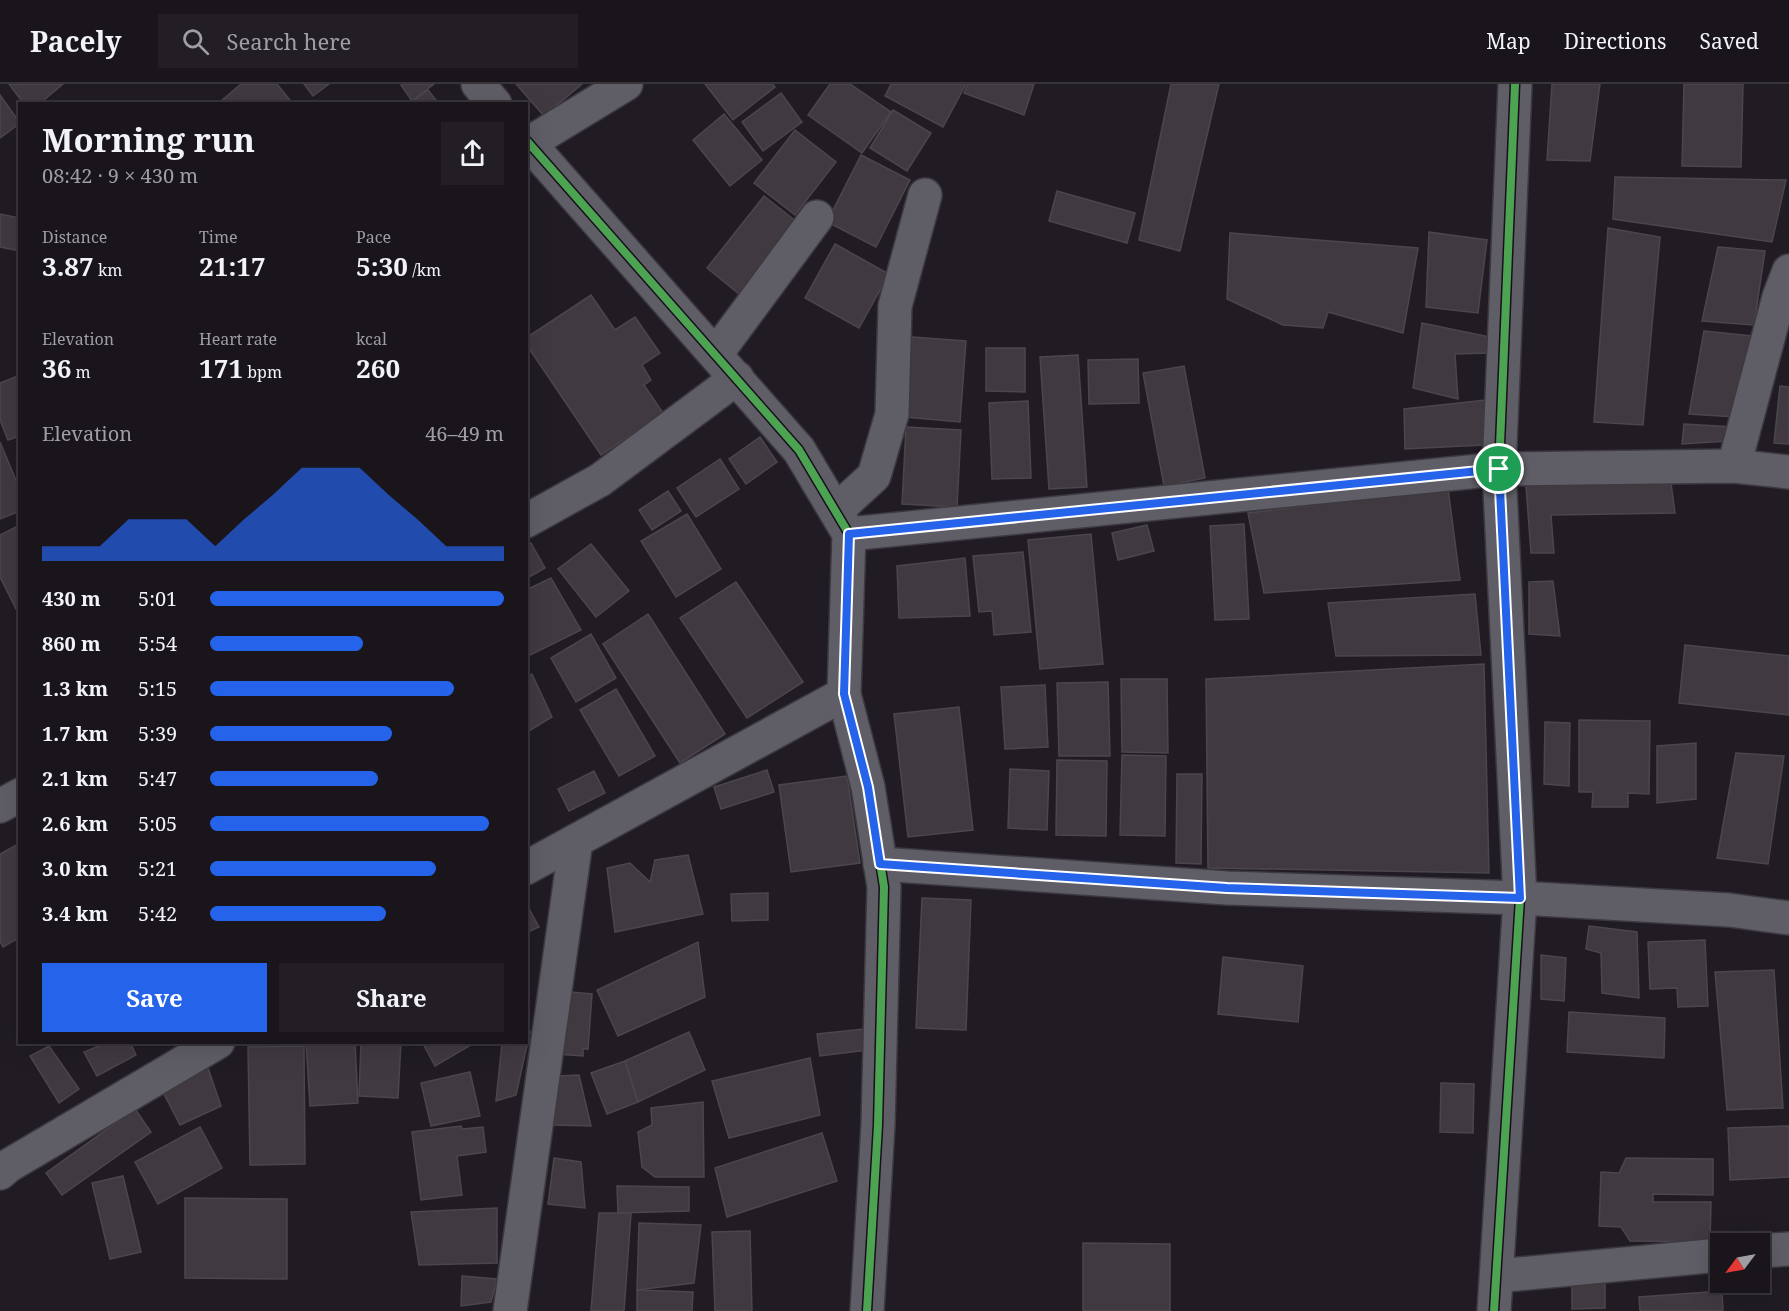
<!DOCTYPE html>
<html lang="en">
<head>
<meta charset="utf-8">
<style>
  :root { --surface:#19151b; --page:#221e24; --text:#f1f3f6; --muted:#9f9fa3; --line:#37343a; --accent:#2563eb }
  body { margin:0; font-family:"Noto Serif",serif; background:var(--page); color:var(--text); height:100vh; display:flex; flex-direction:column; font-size:22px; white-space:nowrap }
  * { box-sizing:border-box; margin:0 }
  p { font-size:20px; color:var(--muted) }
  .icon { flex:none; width:33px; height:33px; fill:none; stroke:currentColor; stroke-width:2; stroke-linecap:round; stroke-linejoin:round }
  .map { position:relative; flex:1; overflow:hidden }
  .side { position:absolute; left:18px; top:18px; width:510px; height:942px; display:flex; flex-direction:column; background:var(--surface); border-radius:0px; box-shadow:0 6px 24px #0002,0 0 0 2px var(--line) }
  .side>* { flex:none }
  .needle { width:39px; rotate:238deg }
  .fabs { position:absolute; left:1710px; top:1149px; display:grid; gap:12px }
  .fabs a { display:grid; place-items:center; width:60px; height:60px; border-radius:0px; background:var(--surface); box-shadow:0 6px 24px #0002,0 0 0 2px var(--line); font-size:30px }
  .pin { position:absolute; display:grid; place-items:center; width:51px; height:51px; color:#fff; margin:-26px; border:3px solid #fff; border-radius:50%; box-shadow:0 2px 6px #0007 }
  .round { display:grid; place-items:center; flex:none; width:63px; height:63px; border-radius:0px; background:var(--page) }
  .headline { display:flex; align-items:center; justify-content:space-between; height:102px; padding:0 24px }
  h1 { font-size:33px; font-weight:700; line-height:45px }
  .metrics { display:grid; grid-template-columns:repeat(3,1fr); gap:9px; height:102px; padding:6px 24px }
  .metrics div { display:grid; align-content:center }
  .metrics b { font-size:26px; font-weight:700 }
  .metrics small { font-size:16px; font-weight:400 }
  .metrics p { font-size:16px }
  .chart { height:168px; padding:12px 24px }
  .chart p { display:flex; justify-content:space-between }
  .chart svg { width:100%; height:108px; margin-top:6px; fill:var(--accent); opacity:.7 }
  .primary-button { display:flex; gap:12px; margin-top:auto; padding:12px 24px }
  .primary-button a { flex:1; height:69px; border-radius:0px; background:var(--accent); color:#fff; font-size:24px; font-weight:700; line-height:69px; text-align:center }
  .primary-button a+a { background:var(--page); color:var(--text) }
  ul { padding:0 24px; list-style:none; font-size:20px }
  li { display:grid; grid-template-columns:96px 72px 1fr; align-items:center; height:45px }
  li i { height:15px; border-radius:8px; background:var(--accent) }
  header { display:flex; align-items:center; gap:36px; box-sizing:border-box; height:84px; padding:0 30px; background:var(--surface); border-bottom:2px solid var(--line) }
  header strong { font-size:28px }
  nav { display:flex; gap:33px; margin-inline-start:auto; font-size:21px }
  .search { width:420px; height:54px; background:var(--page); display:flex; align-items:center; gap:15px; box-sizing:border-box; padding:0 21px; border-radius:0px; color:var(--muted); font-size:22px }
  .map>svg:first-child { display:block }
  .building { fill:#403a40; stroke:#4b464d; stroke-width:1.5 }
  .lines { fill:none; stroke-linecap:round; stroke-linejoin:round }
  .street-casing { stroke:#3d3940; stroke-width:36 }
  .street { stroke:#5f5d65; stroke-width:33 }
  .cycleway-casing { stroke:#190f1e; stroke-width:11 }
  .cycleway { stroke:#4ca352; stroke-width:8 }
  .route-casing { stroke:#fff; stroke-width:12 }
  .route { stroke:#2563eb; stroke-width:8 }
</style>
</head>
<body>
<header>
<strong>Pacely</strong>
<div class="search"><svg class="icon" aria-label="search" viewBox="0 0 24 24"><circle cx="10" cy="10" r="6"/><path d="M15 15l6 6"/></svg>Search here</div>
<nav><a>Map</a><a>Directions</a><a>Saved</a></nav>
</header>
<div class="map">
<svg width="1789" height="1227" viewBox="0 0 1789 1227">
  <rect width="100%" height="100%" fill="#211c24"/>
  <g class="building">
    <path d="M9,0H63L39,20H24Z"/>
    <path d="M241,0H277L293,20H221L220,18Z"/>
    <path d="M304,0H329L313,12Z"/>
    <path d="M402,0H434L412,17L401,1Z"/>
    <path d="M516,0H582L544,32Z"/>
    <path d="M705,0H773L775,3L733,36Z"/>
    <path d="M830,0H850L891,28L862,69L808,31Z"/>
    <path d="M891,0H966L943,43L885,12Z"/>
    <path d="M968,0H1034L1024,31L964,9Z"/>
    <path d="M1171,0H1219L1180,167L1139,156Z"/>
    <path d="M1552,0H1600L1590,77L1547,76Z"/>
    <path d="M1684,0H1743L1741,83L1682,82Z"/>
    <path d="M428,6L439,20H409Z"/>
    <path d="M781,9L802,38L763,67L742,38Z"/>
    <path d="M0,11L20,39L0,54Z"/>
    <path d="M893,26L931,49L907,87L870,64Z"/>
    <path d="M724,30L762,76L730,102L693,56Z"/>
    <path d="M795,46L836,78L795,131L754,99Z"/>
    <path d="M861,71L910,96L876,163L827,138Z"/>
    <path d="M1615,93L1786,96L1772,158L1613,135Z"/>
    <path d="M1057,107L1135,129L1127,159L1049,137Z"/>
    <path d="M764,112L797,138L739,210L707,184Z"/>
    <path d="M0,130L20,134V167L0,163Z"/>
    <path d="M1608,144L1660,153L1643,341L1594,338Z"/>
    <path d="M1429,148L1487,156L1478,229L1426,223Z"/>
    <path d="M1230,149L1418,164L1403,249L1328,228L1323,244L1283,241L1227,215Z"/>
    <path d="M835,160L889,190L859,244L805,214Z"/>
    <path d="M1718,163L1765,167L1754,241L1702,237Z"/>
    <path d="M591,211L615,246L635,233L660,269L642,281L651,296L644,301L663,329L601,371L526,260V254Z"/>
    <path d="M1422,239L1490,253L1489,269L1455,270L1458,315L1413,304Z"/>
    <path d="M1704,247L1752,252L1735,333L1689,330Z"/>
    <path d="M912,253L966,257L960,338L905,333Z"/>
    <path d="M986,264H1025V308L986,307Z"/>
    <path d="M1078,271L1087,403L1049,405L1040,273Z"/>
    <path d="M1138,275L1139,319L1089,320L1088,276Z"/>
    <path d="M1184,282L1205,394L1164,402L1143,289Z"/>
    <path d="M20,291V352L8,356L0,336V299Z"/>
    <path d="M1780,302L1789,303V360L1774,359Z"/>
    <path d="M1485,316L1483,361L1405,365L1404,325Z"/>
    <path d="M1028,317L1031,394L992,395L989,319Z"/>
    <path d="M1684,340L1733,343L1728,357L1682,360Z"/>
    <path d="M906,343L961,346L957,423L902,420Z"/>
    <path d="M760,353L777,378L746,400L729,375Z"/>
    <path d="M0,358L20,406V427L0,435Z"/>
    <path d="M720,375L739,405L696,433L677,404Z"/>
    <path d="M1671,399L1675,429L1551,431L1554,469H1531L1526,402Z"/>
    <path d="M1448,404L1460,496L1264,509L1248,429Z"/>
    <path d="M668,407L681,427L652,446L639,426Z"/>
    <path d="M687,430L721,485L676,513L641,457Z"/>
    <path d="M1244,440L1249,535L1215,536L1210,442Z"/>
    <path d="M20,441V533L0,493V451Z"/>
    <path d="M1147,441L1154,467L1118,476L1112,449Z"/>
    <path d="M1091,450L1103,580L1040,585L1028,456Z"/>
    <path d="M531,459L545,484L526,495V462Z"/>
    <path d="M591,460L629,507L596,533L558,485Z"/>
    <path d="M1023,468L1031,548L994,551L992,527L979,528L973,472Z"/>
    <path d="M965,474L970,532L899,534L897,482Z"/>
    <path d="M551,494L581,546L526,573V506Z"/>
    <path d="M1553,497L1560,552L1529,550V498Z"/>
    <path d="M736,498L803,598L747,634L680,534Z"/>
    <path d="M1475,510L1481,571L1336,572L1328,519Z"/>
    <path d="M648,530L725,650L680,679L603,560Z"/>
    <path d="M591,550L616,594L576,618L551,574Z"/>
    <path d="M1685,561L1789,572V631L1679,619Z"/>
    <path d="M1484,580L1489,789L1208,784L1206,595Z"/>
    <path d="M532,590L552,633L526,649V594Z"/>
    <path d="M1121,595H1167L1168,669L1122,668Z"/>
    <path d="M1108,598L1110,672H1059L1057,599Z"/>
    <path d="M1045,601L1048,663L1005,665L1001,603Z"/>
    <path d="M616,605L655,672L619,692L580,626Z"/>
    <path d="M959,623L973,746L908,753L894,630Z"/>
    <path d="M1579,636L1650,637L1649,710L1628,709V723H1592L1593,708H1579Z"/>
    <path d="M1545,638L1570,639L1569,702L1544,700Z"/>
    <path d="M1696,659V715L1657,719V662Z"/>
    <path d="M1736,669L1784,672L1768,780L1717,774Z"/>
    <path d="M1122,671L1166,672L1165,752L1120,751Z"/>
    <path d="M1057,676L1107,677L1106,752L1056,751Z"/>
    <path d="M1010,685L1049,687L1047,746L1008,744Z"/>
    <path d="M767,686L774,708L721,725L714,703Z"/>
    <path d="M594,687L605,709L569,727L558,705Z"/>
    <path d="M1177,690H1202L1201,780L1176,779Z"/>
    <path d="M847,692L860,779L791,788L779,701Z"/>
    <path d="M20,759V853L3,863L0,857V770Z"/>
    <path d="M688,771L703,830L615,848L607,784L630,779L650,798L655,776Z"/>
    <path d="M768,809V836L732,837L731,810Z"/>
    <path d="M922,814L971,816L966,946L916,944Z"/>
    <path d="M526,819L539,843L526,849Z"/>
    <path d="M1589,842L1637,848L1639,914L1602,909L1601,869L1586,865Z"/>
    <path d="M1705,856L1708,922L1678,923L1677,904L1650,905L1648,858Z"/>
    <path d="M698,858L705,913L618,952L597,906Z"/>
    <path d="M1541,871L1566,874L1564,917L1541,915Z"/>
    <path d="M1223,873L1303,882L1298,938L1218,930Z"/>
    <path d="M1774,886L1783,1024L1727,1026L1715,888Z"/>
    <path d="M560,907L592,910L588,965H583V972L555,970Z"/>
    <path d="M1569,928L1665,934L1664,974L1567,968Z"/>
    <path d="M864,945L867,966L820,972L817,950Z"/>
    <path d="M530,948L516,1011L496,1017L502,959L526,958V949Z"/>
    <path d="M689,948L705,986L638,1018L625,977Z"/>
    <path d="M130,958L136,971L97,992L84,968L108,958Z"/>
    <path d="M306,958H355L358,1019L310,1022Z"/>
    <path d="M361,958H401L398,1014L359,1012Z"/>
    <path d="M422,958H476L435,982Z"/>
    <path d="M49,962L79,1005L59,1019L30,972Z"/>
    <path d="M304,962L305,1080L250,1081L248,963Z"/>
    <path d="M810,974L820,1031L729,1054L712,997Z"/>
    <path d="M625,977L638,1018L607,1030L591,989Z"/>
    <path d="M206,978L221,1022L180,1041L162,1006Z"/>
    <path d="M470,988L480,1032L431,1042L421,999Z"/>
    <path d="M579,991L591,1042L554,1041L558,992Z"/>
    <path d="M1441,999L1474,1000L1473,1049L1440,1048Z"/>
    <path d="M703,1018L704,1093H655L642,1083L638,1048L652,1041L651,1024Z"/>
    <path d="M135,1025L151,1048L62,1111L46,1089Z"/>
    <path d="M461,1042L462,1045L483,1043L486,1068L457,1072L462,1111L421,1116L412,1048Z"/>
    <path d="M1789,1042V1093L1730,1096L1728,1044Z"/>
    <path d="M200,1043L222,1084L158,1120L135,1078Z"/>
    <path d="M822,1049L837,1097L727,1133L715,1084Z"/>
    <path d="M554,1074L581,1078L585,1124L548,1120Z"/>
    <path d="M1626,1074L1713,1075V1111L1653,1110V1118H1711L1710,1158L1630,1157L1621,1143L1599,1142L1601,1088L1619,1089Z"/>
    <path d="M123,1092L141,1168L110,1175L92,1099Z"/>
    <path d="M617,1102L689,1103V1127L618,1129Z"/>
    <path d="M185,1114L287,1115V1195L185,1194Z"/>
    <path d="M497,1124V1179L419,1181L411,1128Z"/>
    <path d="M599,1129H631L624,1227H591Z"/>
    <path d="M639,1139L701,1141L694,1199L637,1206Z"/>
    <path d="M750,1147L752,1227H715L712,1148Z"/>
    <path d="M1083,1159L1170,1160V1227H1083Z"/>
    <path d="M462,1192L497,1195L491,1218L461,1222Z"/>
    <path d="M1605,1198V1224L1572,1225V1199Z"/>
    <path d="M637,1206L693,1208L692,1227H637Z"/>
    <path d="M1722,1207L1723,1227H1640L1639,1213Z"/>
  </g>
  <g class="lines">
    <defs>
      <g id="street">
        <path d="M478,0L495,20"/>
        <path d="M526,56L799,366L849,450L844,610L868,703L884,803L878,1041L867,1227"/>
        <path d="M526,61L626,0"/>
        <path d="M716,270L817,133"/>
        <path d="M1734,382L1779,213L1789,187"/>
        <path d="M836,427L874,392L892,330L895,222L925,111"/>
        <path d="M526,437L600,396L737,294"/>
        <path d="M849,450L1499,385L1734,382L1789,388"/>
        <path d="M0,722L20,711"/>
        <path d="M880,780L1227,804L1520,814L1729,826L1789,834"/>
        <path d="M526,784L844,610"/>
        <path d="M0,1089L8,1082L218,958"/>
        <path d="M1760,1167L1789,1165"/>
        <path d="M1497,1192L1720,1171"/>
        <path d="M510,1227L576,757"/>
        <path d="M1494,1227L1520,814L1499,385L1515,0"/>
      </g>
    </defs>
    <use href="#street" class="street-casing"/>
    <use href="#street" class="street"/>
    <defs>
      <g id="cycleway">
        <path d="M526,56L799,366L849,450L844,610L868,703L884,803L878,1041L867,1227"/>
        <path d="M1494,1227L1520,814L1499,385L1515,0"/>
      </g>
    </defs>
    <use href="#cycleway" class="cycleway-casing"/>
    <use href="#cycleway" class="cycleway"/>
  </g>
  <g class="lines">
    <defs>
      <path id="route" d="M1499,385L1520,814L1227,804L880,780L868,703L844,610L849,450Z"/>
    </defs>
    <use href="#route" class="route-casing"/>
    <use href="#route" class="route"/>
  </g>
</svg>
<div class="fabs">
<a><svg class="needle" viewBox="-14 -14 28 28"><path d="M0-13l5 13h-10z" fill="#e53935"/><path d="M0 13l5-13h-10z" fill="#9f9fa3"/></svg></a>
</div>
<div class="pin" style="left:1499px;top:385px;background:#1e9e55"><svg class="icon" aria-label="arrive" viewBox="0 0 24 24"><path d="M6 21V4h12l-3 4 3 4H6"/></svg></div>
<section class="side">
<div class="headline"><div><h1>Morning run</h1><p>08:42 · 9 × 430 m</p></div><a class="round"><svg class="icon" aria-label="share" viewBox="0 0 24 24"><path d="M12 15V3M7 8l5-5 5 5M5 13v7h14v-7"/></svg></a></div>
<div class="metrics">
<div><p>Distance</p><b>3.87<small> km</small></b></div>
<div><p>Time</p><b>21:17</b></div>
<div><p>Pace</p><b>5:30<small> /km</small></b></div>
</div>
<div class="metrics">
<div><p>Elevation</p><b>36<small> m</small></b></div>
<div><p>Heart rate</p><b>171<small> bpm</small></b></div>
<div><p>kcal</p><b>260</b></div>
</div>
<div class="chart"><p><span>Elevation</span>46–49 m</p>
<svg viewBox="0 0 160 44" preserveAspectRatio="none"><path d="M0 44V38L10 38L20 38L30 27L40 27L50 27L60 38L70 27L80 17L90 6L100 6L110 6L120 17L130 27L140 38L150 38L160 38V44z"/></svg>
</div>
<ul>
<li><b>430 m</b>5:01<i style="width:100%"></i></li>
<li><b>860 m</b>5:54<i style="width:52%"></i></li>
<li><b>1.3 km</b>5:15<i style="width:83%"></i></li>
<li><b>1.7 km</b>5:39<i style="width:62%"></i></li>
<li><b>2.1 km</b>5:47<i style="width:57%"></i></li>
<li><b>2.6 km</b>5:05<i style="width:95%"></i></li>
<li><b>3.0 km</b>5:21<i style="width:77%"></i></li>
<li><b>3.4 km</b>5:42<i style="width:60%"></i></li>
</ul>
<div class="primary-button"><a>Save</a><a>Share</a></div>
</section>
</div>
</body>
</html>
